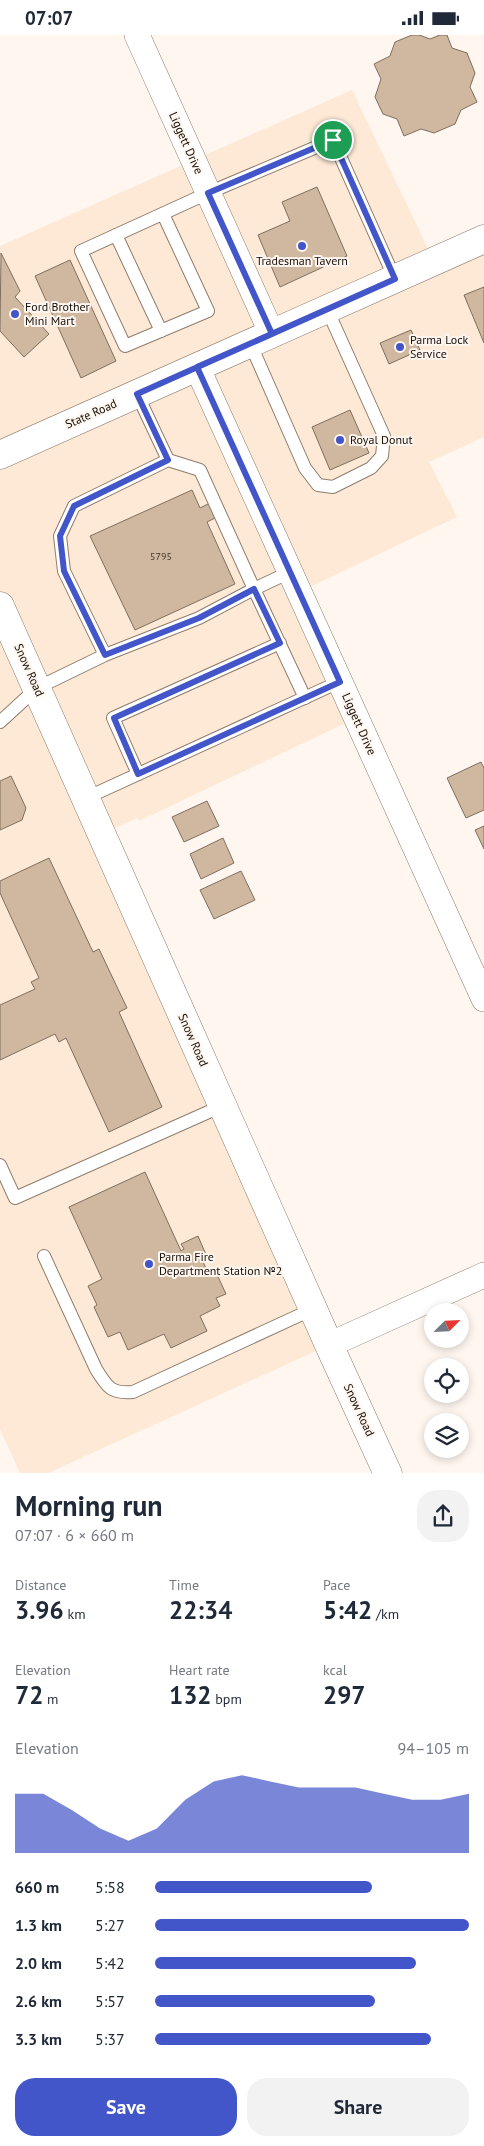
<!DOCTYPE html>
<html lang="en">
<head>
<meta charset="utf-8">
<style>
  :root { --surface:#fff; --page:#f2f2f3; --text:#1f2937; --muted:#747a83; --accent:#4255c9 }
  body { margin:0; font-family:"PT Sans",sans-serif; background:var(--page); color:var(--text); height:100vh; display:flex; flex-direction:column; font-size:19px; white-space:nowrap }
  * { box-sizing:border-box; margin:0 }
  p { font-size:16px; color:var(--muted) }
  .icon { flex:none; width:28px; height:28px; fill:none; stroke:currentColor; stroke-width:2; stroke-linecap:round; stroke-linejoin:round }
  .map { position:relative; height:1438px; overflow:hidden }
  .panel { display:flex; flex-direction:column; background:var(--surface); flex:1 }
  .panel>* { flex:none }
  .needle { width:32px; rotate:66deg }
  .buttons { position:absolute; left:424px; top:1268px; display:grid; gap:10px }
  .buttons a { display:grid; place-items:center; width:45px; height:45px; border-radius:50%; background:var(--surface); box-shadow:0 2px 8px #0003; font-size:25px }
  .pin { position:absolute; display:grid; place-items:center; width:42px; height:42px; color:#fff; margin:-21px; border:2px solid #fff; border-radius:50%; box-shadow:0 1px 5px #0007 }
  .round { display:grid; place-items:center; flex:none; width:52px; height:52px; border-radius:20px; background:var(--page) }
  .overview { display:flex; align-items:center; justify-content:space-between; height:85px; padding:0 15px }
  h1 { font-size:28px; font-weight:600; line-height:38px }
  .stats { display:grid; grid-template-columns:repeat(3,1fr); gap:8px; height:85px; padding:5px 15px }
  .stats div { display:grid; align-content:center }
  .stats b { font-size:25px; font-weight:600 }
  .stats small { font-size:14px; font-weight:400 }
  .stats p { font-size:14px }
  .chart { height:140px; padding:10px 15px }
  .chart p { display:flex; justify-content:space-between }
  .chart svg { width:100%; height:90px; margin-top:5px; fill:var(--accent); opacity:.7 }
  .action { display:flex; gap:10px; margin-top:auto; padding:10px 15px }
  .action a { flex:1; height:58px; border-radius:20px; background:var(--accent); color:#fff; font-size:20px; font-weight:600; line-height:58px; text-align:center }
  .action a+a { background:var(--page); color:var(--text) }
  ul { padding:0 15px; list-style:none; font-size:16px }
  li { display:grid; grid-template-columns:80px 60px 1fr; align-items:center; height:38px }
  li i { height:12px; border-radius:6px; background:var(--accent) }
  .status { display:flex; justify-content:space-between; align-items:center; height:35px; padding:0 25px; background:var(--surface); direction:ltr }
  .status svg { height:14px; fill:currentColor }
  .map>svg:first-child { display:block }
  .built { fill:#fde9d6 }
  .building { fill:#d0b79f; stroke:#7f6f5f }
  .lines { fill:none; stroke-linecap:round; stroke-linejoin:round }
  .service-casing { stroke:#8e7d6d; stroke-width:14 }
  .minor-casing { stroke:#8e7d6d; stroke-width:26 }
  .secondary-casing { stroke:#8e7d6d; stroke-width:29 }
  .primary-casing { stroke:#8e7d6d; stroke-width:29 }
  .service { stroke:#fff; stroke-width:12 }
  .minor { stroke:#fff; stroke-width:25 }
  .secondary { stroke:#fff; stroke-width:28 }
  .primary { stroke:#fff; stroke-width:28 }
  .route-casing { stroke:#fff; stroke-width:10 }
  .route { stroke:#4255c9; stroke-width:6 }
  .poi-dot { fill:#4255c9; stroke:#fef6ef; stroke-width:2 }
  .labels { text-anchor:middle; stroke-width:4; stroke-linejoin:round; paint-order:stroke }
  .number-label { font-size:10px; fill:#443a2f }
  .street-label { font-size:12px; fill:#16100a; stroke:#fef6ef }
  .poi-label { font-size:12px; fill:#16100a; stroke:#fef6ef; text-anchor:start }
</style>
</head>
<body>
<div class="status"><b>07:07</b><svg viewBox="0 0 49 12"><path d="M0 12V9h3v3zM5 12V6h3v6zM10 12V3h3v9zM15 12V0h3v12zM26 1h20v11H26zM47 4h2v5h-2z"/></svg></div>
<div class="map">
<svg width="484" height="1439" viewBox="0 0 484 1439">
  <rect width="100%" height="100%" fill="#fef6ef"/>
  <path class="built" d="M352,55L434,226L484,204V402L429,427L457,482L299,557L356,683L139,786L137,783L102,799L329,1310L46,1439L20,1438L0,1394V211Z"/>
  <g class="building">
    <path d="M412,0H419L430,4L440,0H447L452,13L467,18L475,38L470,52L477,67L461,75L455,89L434,98L421,94L404,101L397,84L383,79L375,62L381,44L374,29L390,21L395,7Z"/>
    <path d="M317,152L347,221L280,252L258,200L290,186L282,167Z"/>
    <path d="M1,218L20,256L15,262L49,299L24,322L0,296Z"/>
    <path d="M70,225L116,326L81,343L35,241Z"/>
    <path d="M484,252V308L464,260Z"/>
    <path d="M411,295L420,315L389,329L380,308Z"/>
    <path d="M350,375L369,418L330,435L312,392Z"/>
    <path d="M192,455L200,473L212,467L219,481L207,487L235,549L135,595L90,501Z"/>
    <path d="M481,727L484,733V775L466,783L447,743Z"/>
    <path d="M11,741L26,773L22,785L0,795V746Z"/>
    <path d="M207,766L219,791L184,807L172,782Z"/>
    <path d="M484,791V814L475,795Z"/>
    <path d="M223,803L234,828L201,844L190,819Z"/>
    <path d="M49,823L93,917L99,914L127,973L119,977L162,1072L109,1097L66,1003L59,1007L55,999L0,1025V970L35,954L31,947L39,943L0,858V846Z"/>
    <path d="M241,836L255,865L214,884L200,855Z"/>
    <path d="M145,1137L181,1216L184,1214L181,1209L198,1201L207,1222L202,1224L207,1236L214,1233L226,1259L216,1263L220,1271L200,1281L207,1296L171,1313L164,1299L128,1315L120,1297L108,1302L94,1272L97,1270L88,1251L102,1244L69,1172Z"/>
  </g>
  <g class="lines">
    <defs>
      <g id="service">
        <path d="M163,179L208,276L125,311L81,216L208,158L333,105L395,244"/>
        <path d="M116,200L161,296"/>
        <path d="M250,308L305,433L318,450L333,452L371,433L382,421L384,401L327,274"/>
        <path d="M137,359L168,425"/>
        <path d="M290,537L254,554L305,663"/>
        <path d="M0,687L37,653L105,620L199,583L254,554L200,435L168,425L74,471L60,501L64,536L105,620"/>
        <path d="M138,739L113,683L280,608"/>
        <path d="M86,763L339,647"/>
        <path d="M0,1130L15,1163L222,1071"/>
        <path d="M44,1221L96,1334C107,1352 111,1359 133,1357L313,1274"/>
      </g>
      <g id="minor">
        <path d="M137,0L272,299"/>
        <path d="M197,332L484,964"/>
        <path d="M329,1310L484,1240"/>
      </g>
      <path id="secondary" d="M0,420L484,204"/>
      <path id="primary" d="M0,571L329,1310L388,1439"/>
    </defs>
    <use href="#service" class="service-casing"/>
    <use href="#minor" class="minor-casing"/>
    <use href="#secondary" class="secondary-casing"/>
    <use href="#primary" class="primary-casing"/>
    <use href="#service" class="service"/>
    <use href="#minor" class="minor"/>
    <use href="#secondary" class="secondary"/>
    <use href="#primary" class="primary"/>
  </g>
  <g class="lines">
    <defs>
      <path id="route" d="M333,105L395,244L137,359L168,425L74,471L60,501L64,536L105,620L199,583L254,554L280,608L114,683L138,739L340,647L197,332L272,299L208,158L333,105"/>
    </defs>
    <use href="#route" class="route-casing"/>
    <use href="#route" class="route"/>
  </g>
  <g class="poi-dot">
    <circle cx="302" cy="211" r="5"/>
    <circle cx="15" cy="279" r="5"/>
    <circle cx="400" cy="312" r="5"/>
    <circle cx="340" cy="405" r="5"/>
    <circle cx="149" cy="1229" r="5"/>
  </g>
  <g class="labels">
    <g class="number-label">
      <text x="161" y="525">5795</text>
    </g>
    <g class="street-label">
      <text transform="translate(186 108) rotate(66)" y="4">Liggett Drive</text>
      <text transform="translate(91 379) rotate(-24)" y="4">State Road</text>
      <text transform="translate(29 635) rotate(66)" y="4">Snow Road</text>
      <text transform="translate(359 689) rotate(66)" y="4">Liggett Drive</text>
      <text transform="translate(193 1005) rotate(66)" y="4">Snow Road</text>
      <text transform="translate(359 1375) rotate(65)" y="4">Snow Road</text>
    </g>
    <g class="poi-label">
      <text x="302" y="230" text-anchor="middle">Tradesman Tavern</text>
      <text x="25" y="276">Ford Brother<tspan x="25" dy="14">Mini Mart</tspan></text>
      <text x="410" y="309">Parma Lock<tspan x="410" dy="14">Service</tspan></text>
      <text x="350" y="409">Royal Donut</text>
      <text x="159" y="1226">Parma Fire<tspan x="159" dy="14">Department Station №2</tspan></text>
    </g>
  </g>
</svg>
<div class="buttons">
<a><svg class="needle" viewBox="-14 -14 28 28"><path d="M0-13l5 13h-10z" fill="#e53935"/><path d="M0 13l5-13h-10z" fill="#747a83"/></svg></a>
<a><svg class="icon" aria-label="locate" viewBox="0 0 24 24"><circle cx="12" cy="12" r="6"/><path d="M12 2v4M12 18v4M2 12h4M18 12h4"/></svg></a>
<a><svg class="icon" aria-label="layers" viewBox="0 0 24 24"><path d="M12 4l9 5-9 5-9-5zM3 14l9 5 9-5"/></svg></a>
</div>
<div class="pin" style="left:333px;top:105px;background:#1e9e55"><svg class="icon" aria-label="arrive" viewBox="0 0 24 24"><path d="M6 21V4h12l-3 4 3 4H6"/></svg></div>
</div>
<section class="panel">
<div class="overview"><div><h1>Morning run</h1><p>07:07 · 6 × 660 m</p></div><a class="round"><svg class="icon" aria-label="share" viewBox="0 0 24 24"><path d="M12 15V3M7 8l5-5 5 5M5 13v7h14v-7"/></svg></a></div>
<div class="stats">
<div><p>Distance</p><b>3.96<small> km</small></b></div>
<div><p>Time</p><b>22:34</b></div>
<div><p>Pace</p><b>5:42<small> /km</small></b></div>
</div>
<div class="stats">
<div><p>Elevation</p><b>72<small> m</small></b></div>
<div><p>Heart rate</p><b>132<small> bpm</small></b></div>
<div><p>kcal</p><b>297</b></div>
</div>
<div class="chart"><p><span>Elevation</span>94–105 m</p>
<svg viewBox="0 0 160 44" preserveAspectRatio="none"><path d="M0 44V15L10 15L20 23L30 32L40 38L50 32L60 18L70 9L80 6L90 9L100 12L110 12L120 12L130 15L140 18L150 18L160 15V44z"/></svg>
</div>
<ul>
<li><b>660 m</b>5:58<i style="width:69%"></i></li>
<li><b>1.3 km</b>5:27<i style="width:100%"></i></li>
<li><b>2.0 km</b>5:42<i style="width:83%"></i></li>
<li><b>2.6 km</b>5:57<i style="width:70%"></i></li>
<li><b>3.3 km</b>5:37<i style="width:88%"></i></li>
</ul>
<div class="action"><a>Save</a><a>Share</a></div>
</section>
</body>
</html>
